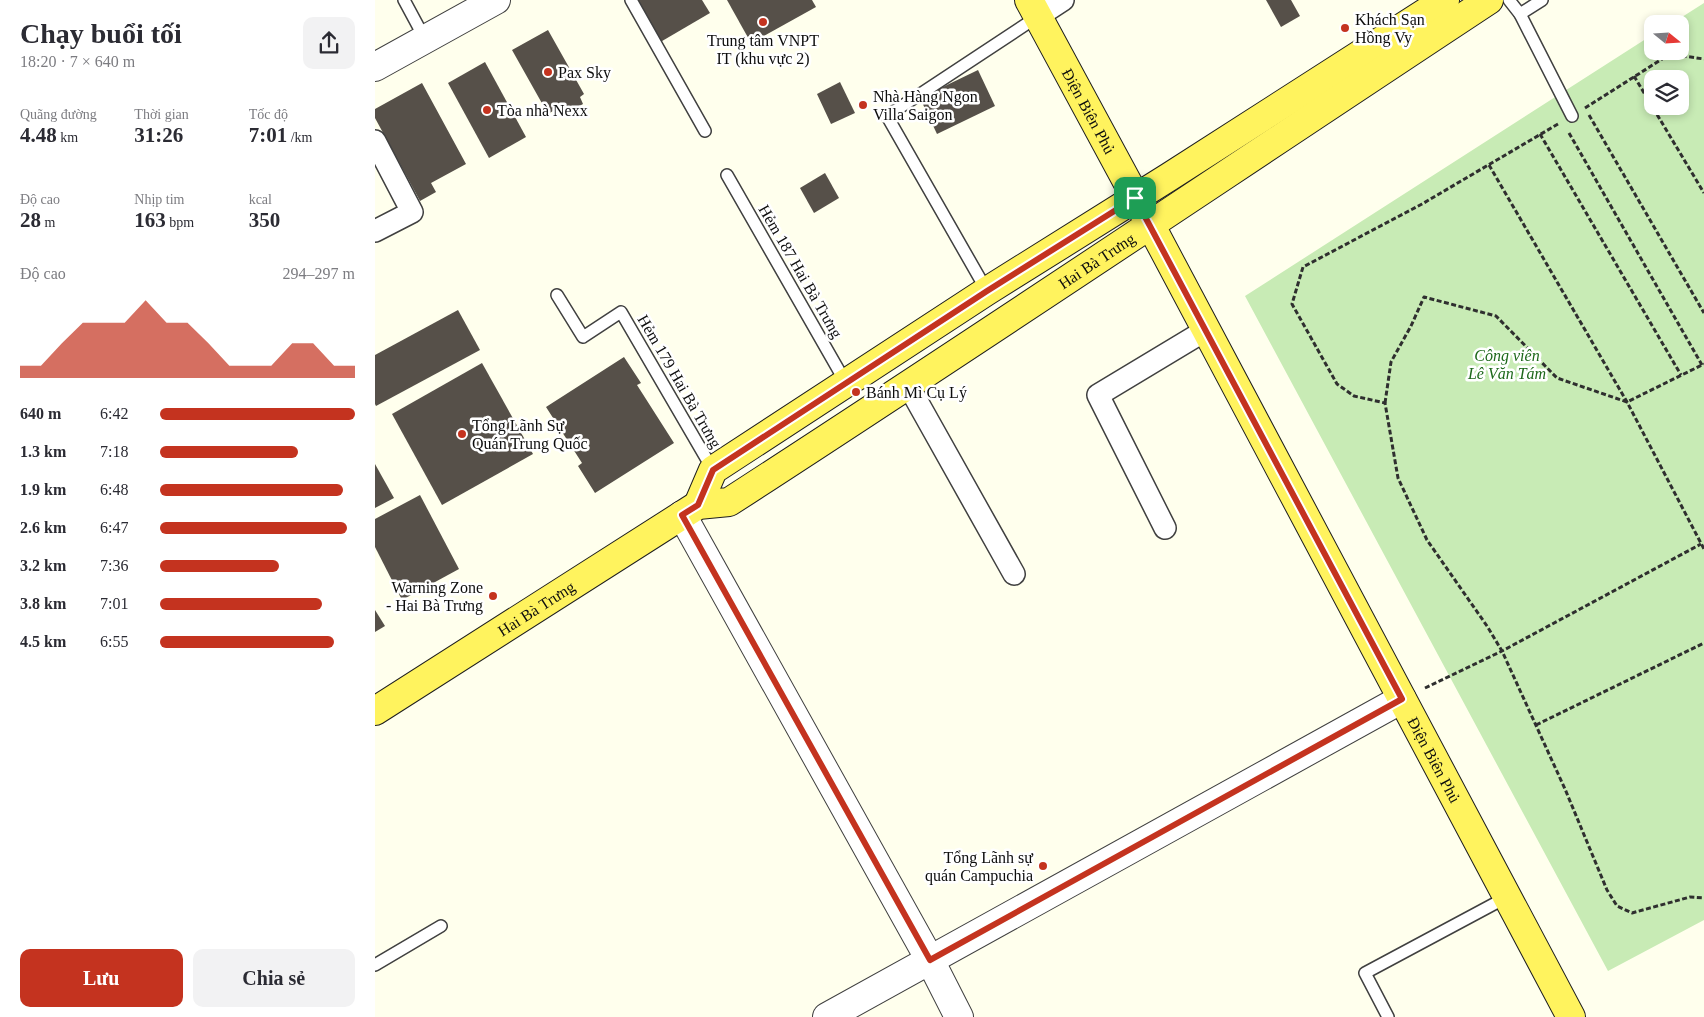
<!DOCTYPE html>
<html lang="vi">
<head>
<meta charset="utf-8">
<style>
  :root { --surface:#fff; --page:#f2f2f3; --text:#2b2b33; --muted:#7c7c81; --accent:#c4331f }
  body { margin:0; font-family:Georgia,serif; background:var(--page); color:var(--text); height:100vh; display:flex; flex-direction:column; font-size:19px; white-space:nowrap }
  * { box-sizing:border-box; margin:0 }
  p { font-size:16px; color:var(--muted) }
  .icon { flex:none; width:28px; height:28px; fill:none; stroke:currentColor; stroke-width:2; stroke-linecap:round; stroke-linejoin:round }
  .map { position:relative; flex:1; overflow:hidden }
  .sheet { display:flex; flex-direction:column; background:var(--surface); width:375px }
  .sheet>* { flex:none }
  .needle { width:32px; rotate:108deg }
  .controls { position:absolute; left:1269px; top:15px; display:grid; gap:10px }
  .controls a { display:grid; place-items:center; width:45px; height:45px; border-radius:10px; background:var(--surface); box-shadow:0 2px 8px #0003; font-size:25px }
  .pin { position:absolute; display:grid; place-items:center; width:42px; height:42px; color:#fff; margin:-21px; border-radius:10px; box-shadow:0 2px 8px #0006 }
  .round { display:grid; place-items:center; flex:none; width:52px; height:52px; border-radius:10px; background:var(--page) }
  .head { display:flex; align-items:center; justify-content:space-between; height:85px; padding:0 20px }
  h1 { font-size:28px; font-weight:800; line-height:38px }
  .figures { display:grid; grid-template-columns:repeat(3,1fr); gap:8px; height:85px; padding:5px 20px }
  .figures div { display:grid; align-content:center }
  .figures b { font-size:21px; font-weight:800 }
  .figures small { font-size:14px; font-weight:400 }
  .figures p { font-size:14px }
  .chart { height:140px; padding:10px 20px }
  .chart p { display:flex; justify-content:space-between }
  .chart svg { width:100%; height:90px; margin-top:5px; fill:var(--accent); opacity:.7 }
  .button { display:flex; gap:10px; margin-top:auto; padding:10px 20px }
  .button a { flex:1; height:58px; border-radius:10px; background:var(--accent); color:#fff; font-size:20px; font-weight:800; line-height:58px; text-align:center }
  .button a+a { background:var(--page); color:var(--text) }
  ul { padding:0 20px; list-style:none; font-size:16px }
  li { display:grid; grid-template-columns:80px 60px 1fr; align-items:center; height:38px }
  li i { height:12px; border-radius:6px; background:var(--accent) }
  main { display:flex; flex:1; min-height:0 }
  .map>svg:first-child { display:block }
  .green { fill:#c8ebb5; fill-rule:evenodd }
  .building { fill:#565049 }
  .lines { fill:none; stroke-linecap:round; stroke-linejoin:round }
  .service-casing { stroke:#404040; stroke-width:14 }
  .minor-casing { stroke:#404040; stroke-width:24 }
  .tertiary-casing { stroke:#404040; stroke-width:30 }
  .primary-casing { stroke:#1e1e1e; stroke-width:30 }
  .path { stroke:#2f2f2f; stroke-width:3; stroke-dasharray:5 2.5; stroke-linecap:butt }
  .service { stroke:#fff; stroke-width:11 }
  .minor { stroke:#fff; stroke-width:21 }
  .tertiary { stroke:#fff; stroke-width:28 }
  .primary { stroke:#fff35e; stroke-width:28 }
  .route-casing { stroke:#fff; stroke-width:10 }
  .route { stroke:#c4331f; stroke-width:6 }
  .poi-dot { fill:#c4331f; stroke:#fff; stroke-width:2 }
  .labels { text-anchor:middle; stroke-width:5; stroke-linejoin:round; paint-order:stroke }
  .poi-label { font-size:16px; fill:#0d0d0d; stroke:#fff; text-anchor:start }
  .street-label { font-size:16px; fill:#0d0d0d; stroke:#fff }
  .park-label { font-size:16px; font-style:italic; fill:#1d681a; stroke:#fff }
</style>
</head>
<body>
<main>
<section class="sheet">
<div class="head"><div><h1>Chạy buổi tối</h1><p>18:20 · 7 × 640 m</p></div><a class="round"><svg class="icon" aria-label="share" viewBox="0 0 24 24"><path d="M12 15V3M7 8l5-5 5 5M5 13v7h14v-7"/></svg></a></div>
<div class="figures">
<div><p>Quãng đường</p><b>4.48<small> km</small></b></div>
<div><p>Thời gian</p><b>31:26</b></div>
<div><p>Tốc độ</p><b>7:01<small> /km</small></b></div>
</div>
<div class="figures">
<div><p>Độ cao</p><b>28<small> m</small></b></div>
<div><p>Nhịp tim</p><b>163<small> bpm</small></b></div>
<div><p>kcal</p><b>350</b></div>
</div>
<div class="chart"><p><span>Độ cao</span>294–297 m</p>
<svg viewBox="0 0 160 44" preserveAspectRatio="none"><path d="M0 44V38L10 38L20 27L30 17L40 17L50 17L60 6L70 17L80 17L90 27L100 38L110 38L120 38L130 27L140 27L150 38L160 38V44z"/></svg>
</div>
<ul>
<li><b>640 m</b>6:42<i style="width:100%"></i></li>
<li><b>1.3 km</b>7:18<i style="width:71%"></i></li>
<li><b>1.9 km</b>6:48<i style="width:94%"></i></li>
<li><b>2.6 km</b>6:47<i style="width:96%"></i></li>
<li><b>3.2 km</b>7:36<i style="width:61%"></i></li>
<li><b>3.8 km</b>7:01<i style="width:83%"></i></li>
<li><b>4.5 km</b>6:55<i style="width:89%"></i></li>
</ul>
<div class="button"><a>Lưu</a><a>Chia sẻ</a></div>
</section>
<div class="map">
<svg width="1329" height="1017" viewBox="0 0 1329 1017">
  <rect width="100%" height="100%" fill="#ffffed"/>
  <path class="green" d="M1329,3V920L1233,971L870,296L1277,35L1278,51H1305V24H1296ZM1278,79H1305V106H1278Z"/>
  <g class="building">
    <path d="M257,0H327L335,13L282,44Z"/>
    <path d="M352,0H437L441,7L376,43Z"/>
    <path d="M891,0H916L925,16L906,27Z"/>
    <path d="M173,30L209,94L205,97L208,104L194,112L191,107L180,114L178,111L173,114L137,50Z"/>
    <path d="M110,62L151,137L114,158L73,83Z"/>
    <path d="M603,70L620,106L562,134L545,98Z"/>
    <path d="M465,82L480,113L456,124L442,94Z"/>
    <path d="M47,83L91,164L56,183L61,192L45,201L0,118V109Z"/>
    <path d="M450,173L464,198L439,213L425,188Z"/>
    <path d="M83,310L105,350L1,406L0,404V355Z"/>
    <path d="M249,357L266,383L262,385L299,443L220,493L203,466L207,463L171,407Z"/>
    <path d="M107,363L158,454L67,505L17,414Z"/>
    <path d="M0,464L19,498L0,508Z"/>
    <path d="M45,495L84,569L27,600L0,547V519Z"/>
    <path d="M0,610L10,626L0,632Z"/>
  </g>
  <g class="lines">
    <defs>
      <g id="service">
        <path d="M29,0L50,39"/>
        <path d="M256,0L330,131"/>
        <path d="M1134,0L1145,14L1197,116"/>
        <path d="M1145,14L1167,0"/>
        <path d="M352,175L471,383"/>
        <path d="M612,291L512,116L662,17"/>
        <path d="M182,295L208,337L246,312L338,470"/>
        <path d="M0,965L66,926"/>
        <path d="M1013,1017L990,973L1132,897"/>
      </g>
      <g id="minor">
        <path d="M662,17L688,0"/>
        <path d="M0,141L37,212L0,231"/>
        <path d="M533,385L639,574"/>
        <path d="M790,528L723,395L831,330"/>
      </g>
      <g id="tertiary">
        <path d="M0,67L121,0"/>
        <path d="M307,515L555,960L584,1017"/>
        <path d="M452,1017L1027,699"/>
      </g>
      <g id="primary">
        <path id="s1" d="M654,0L775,224L1196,1017"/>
        <path d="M323,505L338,470L612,291L794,177L1070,0"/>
        <path id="s2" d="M0,711L323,505L354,502C609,337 861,167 1114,0"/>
      </g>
    </defs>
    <use href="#service" class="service-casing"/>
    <use href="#minor" class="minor-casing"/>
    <use href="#tertiary" class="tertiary-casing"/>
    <use href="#primary" class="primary-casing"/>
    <g class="path">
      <path d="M1259,76L1329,193"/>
      <path d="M1210,108L1295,54L1329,59"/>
      <path d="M1214,115L1329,313"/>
      <path d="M1183,124L1047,204L928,267L917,304L962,384L979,396L1010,403L1023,478L1052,540L1112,626L1127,651L1190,789L1232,890L1242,906L1257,913L1315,897L1329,898"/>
      <path d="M1194,133L1327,365"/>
      <path d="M1165,134L1306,375"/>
      <path d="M1114,165L1252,402L1329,549"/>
      <path d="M1010,403L1016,362L1036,326L1049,297L1121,316L1182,378L1252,402L1329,364"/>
      <path d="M1050,688L1127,651L1326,544"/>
      <path d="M1161,725L1329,643"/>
    </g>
    <use href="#service" class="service"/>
    <use href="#minor" class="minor"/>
    <use href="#tertiary" class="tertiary"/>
    <use href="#primary" class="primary"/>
  </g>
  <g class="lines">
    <defs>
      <path id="route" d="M760,198L1027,699L555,960L307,515L323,505L338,470L612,291Z"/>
    </defs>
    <use href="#route" class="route-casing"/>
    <use href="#route" class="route"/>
  </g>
  <g class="poi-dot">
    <circle cx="388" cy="22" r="5"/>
    <circle cx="970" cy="28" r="5"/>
    <circle cx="173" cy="72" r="5"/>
    <circle cx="488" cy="105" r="5"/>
    <circle cx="112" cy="110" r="5"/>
    <circle cx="481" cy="392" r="5"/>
    <circle cx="87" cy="434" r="5"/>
    <circle cx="118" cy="596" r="5"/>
    <circle cx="668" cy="866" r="5"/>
  </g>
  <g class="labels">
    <g class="poi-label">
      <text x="980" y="25">Khách Sạn<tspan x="980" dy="18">Hồng Vy</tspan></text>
      <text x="388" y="46" text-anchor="middle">Trung tâm VNPT<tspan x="388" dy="18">IT (khu vực 2)</tspan></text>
      <text x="183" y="78">Pax Sky</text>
      <text x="498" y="102">Nhà Hàng Ngon<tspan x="498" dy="18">Villa Saigon</tspan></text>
      <text x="122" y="116">Tòa nhà Nexx</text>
      <text x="491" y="398">Bánh Mì Cụ Lý</text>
      <text x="97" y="431">Tổng Lãnh Sự<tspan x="97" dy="18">Quán Trung Quốc</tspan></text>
      <text x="108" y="593" text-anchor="end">Warning Zone<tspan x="108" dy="18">- Hai Bà Trưng</tspan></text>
      <text x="658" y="863" text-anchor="end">Tổng Lãnh sự<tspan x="658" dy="18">quán Campuchia</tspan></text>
    </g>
    <g class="street-label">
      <text dy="6" stroke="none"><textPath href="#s1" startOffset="126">Điện Biên Phủ</textPath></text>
      <text dy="6" stroke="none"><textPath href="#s2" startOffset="854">Hai Bà Trưng</textPath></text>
      <text transform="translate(426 271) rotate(60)" y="6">Hẻm 187 Hai Bà Trưng</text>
      <text transform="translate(305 381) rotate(60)" y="6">Hẻm 179 Hai Bà Trưng</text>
      <text dy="6" stroke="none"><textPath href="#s2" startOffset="191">Hai Bà Trưng</textPath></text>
      <text dy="6" stroke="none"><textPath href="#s1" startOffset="861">Điện Biên Phủ</textPath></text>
    </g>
    <g class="park-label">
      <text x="1132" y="361">Công viên<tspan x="1132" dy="18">Lê Văn Tám</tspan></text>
    </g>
  </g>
</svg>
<div class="controls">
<a><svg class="needle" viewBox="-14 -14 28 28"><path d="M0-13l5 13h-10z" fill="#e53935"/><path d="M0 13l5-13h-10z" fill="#7c7c81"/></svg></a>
<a><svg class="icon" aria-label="layers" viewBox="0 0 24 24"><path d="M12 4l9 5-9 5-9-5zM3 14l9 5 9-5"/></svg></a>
</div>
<div class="pin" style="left:760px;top:198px;background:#1e9e55"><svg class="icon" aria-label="arrive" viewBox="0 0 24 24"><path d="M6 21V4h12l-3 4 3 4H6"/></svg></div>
</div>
</main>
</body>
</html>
